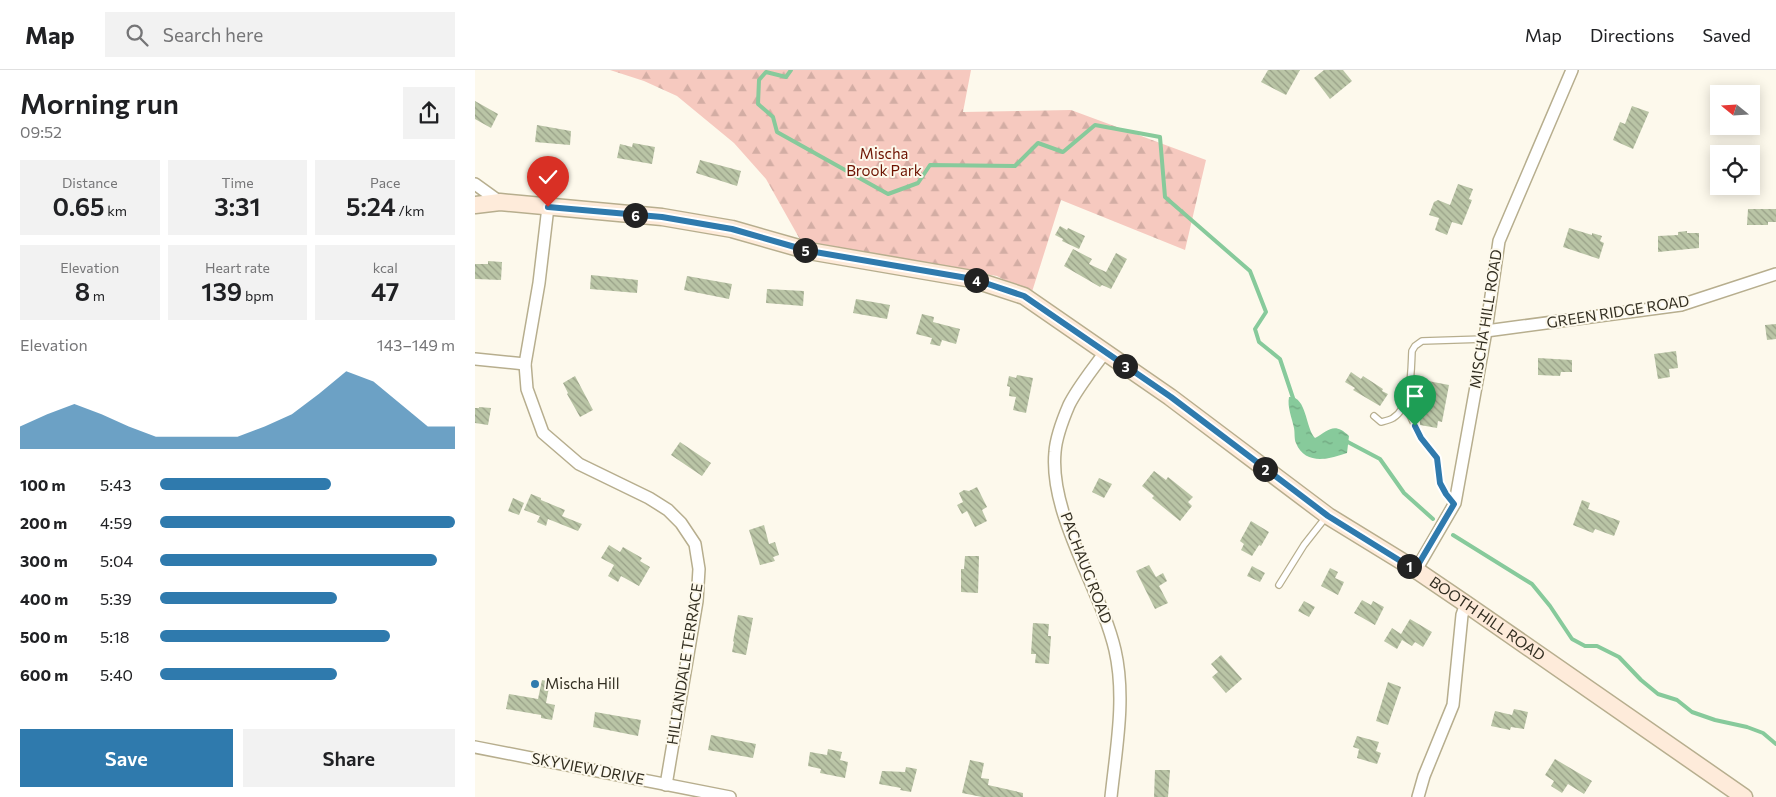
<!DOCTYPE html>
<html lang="en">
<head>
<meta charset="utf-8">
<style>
  :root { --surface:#fff; --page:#f2f2f2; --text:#202124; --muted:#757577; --line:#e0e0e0; --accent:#2f7aad }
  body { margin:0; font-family:Commissioner,sans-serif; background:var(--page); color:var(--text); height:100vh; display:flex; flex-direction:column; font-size:19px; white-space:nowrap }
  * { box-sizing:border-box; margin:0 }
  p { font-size:16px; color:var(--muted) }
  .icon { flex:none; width:28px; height:28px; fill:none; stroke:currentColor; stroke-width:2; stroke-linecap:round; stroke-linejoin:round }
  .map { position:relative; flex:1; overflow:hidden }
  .details { display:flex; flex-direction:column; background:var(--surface); width:475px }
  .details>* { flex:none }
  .needle { width:32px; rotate:288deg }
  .buttons { position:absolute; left:1235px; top:15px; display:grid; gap:10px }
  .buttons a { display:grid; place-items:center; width:50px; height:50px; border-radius:0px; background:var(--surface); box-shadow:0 2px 12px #0003; font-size:25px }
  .pin { position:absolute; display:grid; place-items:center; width:42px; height:42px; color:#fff; margin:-51px -21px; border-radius:50% 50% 50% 0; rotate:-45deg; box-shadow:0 0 5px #0007 }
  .pin .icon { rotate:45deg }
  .km { position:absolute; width:25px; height:25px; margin:-12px; border-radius:50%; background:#222; color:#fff; font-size:14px; line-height:25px; text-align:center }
  .round { display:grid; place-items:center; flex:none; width:52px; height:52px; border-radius:0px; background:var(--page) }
  .summary { display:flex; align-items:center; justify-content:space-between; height:85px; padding:0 20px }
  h1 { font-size:28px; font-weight:600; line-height:38px }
  .figures { display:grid; grid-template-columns:repeat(3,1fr); gap:8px; height:85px; padding:5px 20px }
  .figures div { display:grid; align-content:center; border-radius:0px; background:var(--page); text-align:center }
  .figures b { font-size:25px; font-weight:600 }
  .figures small { font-size:14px; font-weight:400 }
  .figures p { font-size:14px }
  .chart { height:140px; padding:10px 20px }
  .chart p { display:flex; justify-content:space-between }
  .chart svg { width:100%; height:90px; margin-top:5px; fill:var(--accent); opacity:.7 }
  .primary-button { display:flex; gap:10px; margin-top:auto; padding:10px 20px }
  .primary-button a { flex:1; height:58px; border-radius:0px; background:var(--accent); color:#fff; font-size:20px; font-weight:600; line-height:58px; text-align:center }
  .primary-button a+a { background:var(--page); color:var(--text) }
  ul { padding:0 20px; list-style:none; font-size:16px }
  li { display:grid; grid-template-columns:80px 60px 1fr; align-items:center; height:38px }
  li i { height:12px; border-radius:6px; background:var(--accent) }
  header { display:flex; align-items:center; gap:30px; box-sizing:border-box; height:70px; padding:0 25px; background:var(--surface); border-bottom:1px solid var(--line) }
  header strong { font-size:24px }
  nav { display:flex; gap:28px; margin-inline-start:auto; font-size:18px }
  .search { width:350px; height:45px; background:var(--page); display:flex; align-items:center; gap:12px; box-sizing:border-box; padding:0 18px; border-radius:0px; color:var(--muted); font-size:19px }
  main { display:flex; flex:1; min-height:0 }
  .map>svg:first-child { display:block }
  .forest { fill:url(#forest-firs) }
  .water { fill:url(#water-ripples) }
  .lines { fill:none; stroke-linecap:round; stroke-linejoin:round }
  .stream { stroke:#87ca9b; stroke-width:4 }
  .building { fill:url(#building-back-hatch) }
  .lane-casing { stroke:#b7ae8e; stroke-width:8 }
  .street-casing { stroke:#b7ae8e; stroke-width:14 }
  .secondary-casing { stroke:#b7ae8e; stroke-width:19 }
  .lane { stroke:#fff; stroke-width:5.5 }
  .street { stroke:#fff; stroke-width:11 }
  .secondary { stroke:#feebda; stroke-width:16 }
  .route-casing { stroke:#fff; stroke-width:10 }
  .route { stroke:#2f7aad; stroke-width:6 }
  .poi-dot { fill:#2f7aad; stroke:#fdf9ec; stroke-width:2 }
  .labels { text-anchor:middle; stroke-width:4; stroke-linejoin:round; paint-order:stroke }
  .park-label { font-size:15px; fill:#6d1300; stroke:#fdf9ec }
  .street-label { font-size:15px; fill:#332f22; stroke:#fdf9ec }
  .poi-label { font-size:15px; fill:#332f22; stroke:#fdf9ec; text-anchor:start }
</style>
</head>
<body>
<header>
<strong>Map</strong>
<div class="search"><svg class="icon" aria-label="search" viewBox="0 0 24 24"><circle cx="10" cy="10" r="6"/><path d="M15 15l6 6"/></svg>Search here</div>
<nav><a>Map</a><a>Directions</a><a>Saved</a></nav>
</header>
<main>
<section class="details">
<div class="summary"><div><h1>Morning run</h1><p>09:52</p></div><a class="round"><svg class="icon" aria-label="share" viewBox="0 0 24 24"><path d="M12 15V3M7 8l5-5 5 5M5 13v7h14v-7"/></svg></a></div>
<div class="figures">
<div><p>Distance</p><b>0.65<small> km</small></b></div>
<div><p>Time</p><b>3:31</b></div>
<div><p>Pace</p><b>5:24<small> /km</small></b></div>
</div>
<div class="figures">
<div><p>Elevation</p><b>8<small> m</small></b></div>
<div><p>Heart rate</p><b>139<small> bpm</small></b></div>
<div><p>kcal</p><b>47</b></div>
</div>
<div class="chart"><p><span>Elevation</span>143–149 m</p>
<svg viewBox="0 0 160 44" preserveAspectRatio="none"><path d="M0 44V33L10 27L20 22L30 27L40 33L50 38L60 38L70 38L80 38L90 33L100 27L110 17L120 6L130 11L140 22L150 33L160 33V44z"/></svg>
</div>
<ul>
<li><b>100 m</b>5:43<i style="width:58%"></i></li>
<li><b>200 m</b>4:59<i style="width:100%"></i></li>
<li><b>300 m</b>5:04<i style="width:94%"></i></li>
<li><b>400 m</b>5:39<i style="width:60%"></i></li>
<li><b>500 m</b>5:18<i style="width:78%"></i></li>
<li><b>600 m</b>5:40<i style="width:60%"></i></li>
</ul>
<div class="primary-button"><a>Save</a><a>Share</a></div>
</section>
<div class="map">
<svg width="1301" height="727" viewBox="0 0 1301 727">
  <defs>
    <pattern id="forest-firs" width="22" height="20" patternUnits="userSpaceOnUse" patternTransform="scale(1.25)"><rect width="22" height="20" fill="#f6c9bf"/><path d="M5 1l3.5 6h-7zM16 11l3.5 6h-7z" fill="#d3ada4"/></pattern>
    <pattern id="water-ripples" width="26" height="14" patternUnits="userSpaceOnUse" patternTransform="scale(1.25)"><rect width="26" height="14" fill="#87ca9b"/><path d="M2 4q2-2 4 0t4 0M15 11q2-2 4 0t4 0" fill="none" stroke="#6fa47e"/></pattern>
    <pattern id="building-back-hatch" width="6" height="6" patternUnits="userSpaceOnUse" patternTransform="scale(1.25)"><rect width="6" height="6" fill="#bac5a6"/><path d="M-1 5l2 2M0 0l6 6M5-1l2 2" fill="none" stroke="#98a087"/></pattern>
  </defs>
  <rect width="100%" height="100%" fill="#fdf9ec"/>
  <path class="forest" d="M135,0H496L488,42L596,40L731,90L710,180L586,130L556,225L522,206L327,173L291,109L259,73L202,26L169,11Z"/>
  <path class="water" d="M814,327C832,326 830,357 840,368C853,361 859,351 874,366L872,383C855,389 830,396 821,373C819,369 820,363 819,358C817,348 812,337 814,327Z"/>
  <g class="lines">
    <g class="stream">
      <path d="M316,0L311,7L291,2L284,10L283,34L298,47L302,62L413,124L443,113L455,95L540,96L563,73L588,82L620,55L685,67L690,127L775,201L791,242L780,259L784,272L805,289L819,331"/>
      <path d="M869,370L905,389L929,423L958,449"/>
      <path d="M978,465L1057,514L1075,536L1097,569L1110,576H1122L1144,587L1166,610L1183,624L1202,630L1217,642L1240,650L1272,657L1288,663L1301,674"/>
    </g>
  </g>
  <g class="building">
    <path d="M793,0H825L811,25L786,12Z"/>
    <path d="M849,0H868L877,11L855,29L839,8Z"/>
    <path d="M0,31L23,44L16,58L0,49Z"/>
    <path d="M1157,36L1174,42L1158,79L1138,70L1145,52L1150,54Z"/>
    <path d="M62,55L96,61L95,75L60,72Z"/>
    <path d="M158,73L180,77L177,94L142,88L145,74L157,77Z"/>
    <path d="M225,90L266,101L262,116L221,103Z"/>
    <path d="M983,114L998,119L994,129L997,130L987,155L977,152L972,165L960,160L964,148L954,145L959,132L963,130L975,135Z"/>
    <path d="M1273,139H1301V152H1293V155H1272Z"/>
    <path d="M585,156L592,160L593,158L610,166L604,179L587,171L588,169L580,165Z"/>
    <path d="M1094,158L1117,165V163L1127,166L1125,171L1129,173L1124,189L1088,177Z"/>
    <path d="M1212,161V163H1224V178L1183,182V166L1203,165V162Z"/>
    <path d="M598,179L617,189L614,194L631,202L641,183L652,189L636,219L627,215L625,217L589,196Z"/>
    <path d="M13,191L27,192L26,210L0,209V194H13Z"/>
    <path d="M116,205L163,210L162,223L115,219Z"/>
    <path d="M212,206L257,214L254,229L209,220Z"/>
    <path d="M292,219L329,221L328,236L291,233Z"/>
    <path d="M381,229L415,235L412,249L378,243Z"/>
    <path d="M447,244L459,247L458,252L485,259L481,274L467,270L465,276L455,274L457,268L441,264Z"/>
    <path d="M1301,254V269L1292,270L1290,255Z"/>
    <path d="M1201,281L1203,298L1194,299L1195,307L1183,309L1179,284Z"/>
    <path d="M1063,288L1097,290V302H1086L1085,306L1063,305Z"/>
    <path d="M876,302L886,309L888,306L908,319L907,321L913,324L905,336L878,320L880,318L870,312Z"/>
    <path d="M542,305L558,308L551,343L538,340L541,327L534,326L535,317L532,316L534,306L541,308Z"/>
    <path d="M100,306L118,340L105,347L92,324L93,323L88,313Z"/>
    <path d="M948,310L974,315L967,352L963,351L962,358L945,355V349L941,347Z"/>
    <path d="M4,337L16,338L13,355L0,353V338H4Z"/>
    <path d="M205,372L236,393L227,406L196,385Z"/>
    <path d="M679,401L691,410L693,407L718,427L713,432L717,436L705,451L677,428L679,426L667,416Z"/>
    <path d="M624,408L637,414L629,428L617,422Z"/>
    <path d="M502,417L512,437L507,440L512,451L500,457L492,441L487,444L482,435L488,432L484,423L489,420L494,421Z"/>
    <path d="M56,424L66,428V430L90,440L87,446L107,454L103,461L73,449L71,456L62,452L65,446L49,440Z"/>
    <path d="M38,428L49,433L44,445L33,441Z"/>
    <path d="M1107,430L1115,433L1113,439L1145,451L1139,466L1120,459L1118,463L1098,455Z"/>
    <path d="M776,451L794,462L786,476L784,475L777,486L766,480L769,474L765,471Z"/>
    <path d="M289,455L294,474L300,472L304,485L298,487L300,491L285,495L274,460Z"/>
    <path d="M134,475L145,482L148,477L167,488L165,491L175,497L164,516L146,506L143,512L133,506L139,495L126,488Z"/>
    <path d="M490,486H504L503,523L486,522V499H489Z"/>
    <path d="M674,495L681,507L688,503L692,511L684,516L693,533L680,539L661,501Z"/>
    <path d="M777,496L790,503L785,512L772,506Z"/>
    <path d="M855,498L863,502L860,508L869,512L863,525L846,516Z"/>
    <path d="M887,530L896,535L898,531L909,537L900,555L879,543Z"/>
    <path d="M829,531L840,537L834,547L823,541Z"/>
    <path d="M263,545L278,548L271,585L257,582L259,572L258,571Z"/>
    <path d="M935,549L957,562L948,577L940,572L937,576L927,570L922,579L909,571L917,558L926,564Z"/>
    <path d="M558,553L574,554L573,566H576L574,594L560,593L561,584H556Z"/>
    <path d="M746,585L767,609L751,623L737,607L743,602L736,594Z"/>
    <path d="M67,610L75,612L71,633L80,635L77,650L66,648V645L31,639L34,624L63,629Z"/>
    <path d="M913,612L926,617L913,655L901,651Z"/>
    <path d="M1039,639L1053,642L1049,659L1036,657L1035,660L1016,656L1020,641L1037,645Z"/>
    <path d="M120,642L166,650L163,666L118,657Z"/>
    <path d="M236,665L281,674L278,688L233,680Z"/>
    <path d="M882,666L904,672L901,681L906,683L902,694L882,688L884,679L878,677Z"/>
    <path d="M353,679L367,682L365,690L373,692L370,708L345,703L346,699L333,696L335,682L352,685Z"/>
    <path d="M1080,689L1117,711L1109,724L1093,714L1087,723L1076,716L1079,711L1070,705Z"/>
    <path d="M495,690L509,693L506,708L514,709L513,715L548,723V727H507L487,723Z"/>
    <path d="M431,697L442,699L436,722L425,720L426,718L404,714L407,701L430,702Z"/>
    <path d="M680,700H695L693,727H679Z"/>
  </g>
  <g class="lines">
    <defs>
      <g id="lane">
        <path d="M929,333L946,368L962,388L965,413L971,424L979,434"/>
        <path d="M899,346L906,352C910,351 915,350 918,348C937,336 936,301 937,281L940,276L947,271L1010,269"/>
        <path d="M804,515L829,475L851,447"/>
      </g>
      <g id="street">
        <path d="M0,114L25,132"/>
        <path d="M73,137L64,213L50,294L52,319L68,363L104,394L174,428L193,440L206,453L220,474L224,499L222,531L191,715"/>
        <path d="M1011,261L1206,235L1301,204"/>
        <path d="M630,282C618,299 603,317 594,335C588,349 581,368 580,382C574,445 626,519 640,580C651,628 641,679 636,727"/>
        <path d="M0,289L50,294"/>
        <path d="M941,500L980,433L1011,261L1024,171L1097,0"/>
        <path d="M0,677L255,727"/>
        <path d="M943,727L949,706L978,635L987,545L991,534"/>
      </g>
      <g id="secondary">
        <path id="s1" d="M0,135L25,132L187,147L257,159L334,181L497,209L549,226L695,327L853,446L941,500L991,534L1269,727"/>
      </g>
    </defs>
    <use href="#lane" class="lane-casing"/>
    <use href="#street" class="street-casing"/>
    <use href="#secondary" class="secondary-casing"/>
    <use href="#lane" class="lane"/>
    <use href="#street" class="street"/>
    <use href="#secondary" class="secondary"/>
  </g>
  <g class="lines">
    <defs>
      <path id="route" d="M73,137L187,147L257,159L334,181L498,209L549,226L696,327L853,446L940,500L979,434L971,424L965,413L962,388L946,368L940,356"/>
    </defs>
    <use href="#route" class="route-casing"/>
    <use href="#route" class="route"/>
  </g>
  <circle class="poi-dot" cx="60" cy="614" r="5"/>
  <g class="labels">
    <g class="park-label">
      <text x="409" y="89">Mischa<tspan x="409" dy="17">Brook Park</tspan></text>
    </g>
    <g class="street-label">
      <text transform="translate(1143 242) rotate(-9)" y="5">GREEN RIDGE ROAD</text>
      <text transform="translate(1011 249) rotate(-81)" y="5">MISCHA HILL ROAD</text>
      <text transform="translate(611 498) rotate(69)" y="5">PACHAUG ROAD</text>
      <text dy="5" stroke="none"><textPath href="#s1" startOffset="1124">BOOTH HILL ROAD</textPath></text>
      <text transform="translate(210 594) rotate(-81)" y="5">HILLANDALE TERRACE</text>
      <text transform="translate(113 699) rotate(11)" y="5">SKYVIEW DRIVE</text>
    </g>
    <g class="poi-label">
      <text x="70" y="619">Mischa Hill</text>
    </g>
  </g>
</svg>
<div class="buttons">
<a><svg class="needle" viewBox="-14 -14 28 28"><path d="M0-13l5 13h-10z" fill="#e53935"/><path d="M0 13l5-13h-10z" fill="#757577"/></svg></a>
<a><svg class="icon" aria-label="locate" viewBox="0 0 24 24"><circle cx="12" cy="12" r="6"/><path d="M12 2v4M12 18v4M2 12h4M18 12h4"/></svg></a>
</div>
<div class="pin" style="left:940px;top:356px;background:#1e9e55"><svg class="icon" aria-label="arrive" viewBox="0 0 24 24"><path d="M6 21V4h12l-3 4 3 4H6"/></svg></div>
<div class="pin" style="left:73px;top:137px;background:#d93025"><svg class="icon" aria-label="check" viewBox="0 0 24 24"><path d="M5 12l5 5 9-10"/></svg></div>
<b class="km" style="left:934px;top:496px">1</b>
<b class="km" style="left:790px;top:399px">2</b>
<b class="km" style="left:650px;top:296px">3</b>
<b class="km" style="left:501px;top:210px">4</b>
<b class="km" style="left:330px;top:180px">5</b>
<b class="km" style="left:160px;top:145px">6</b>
</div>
</main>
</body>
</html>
